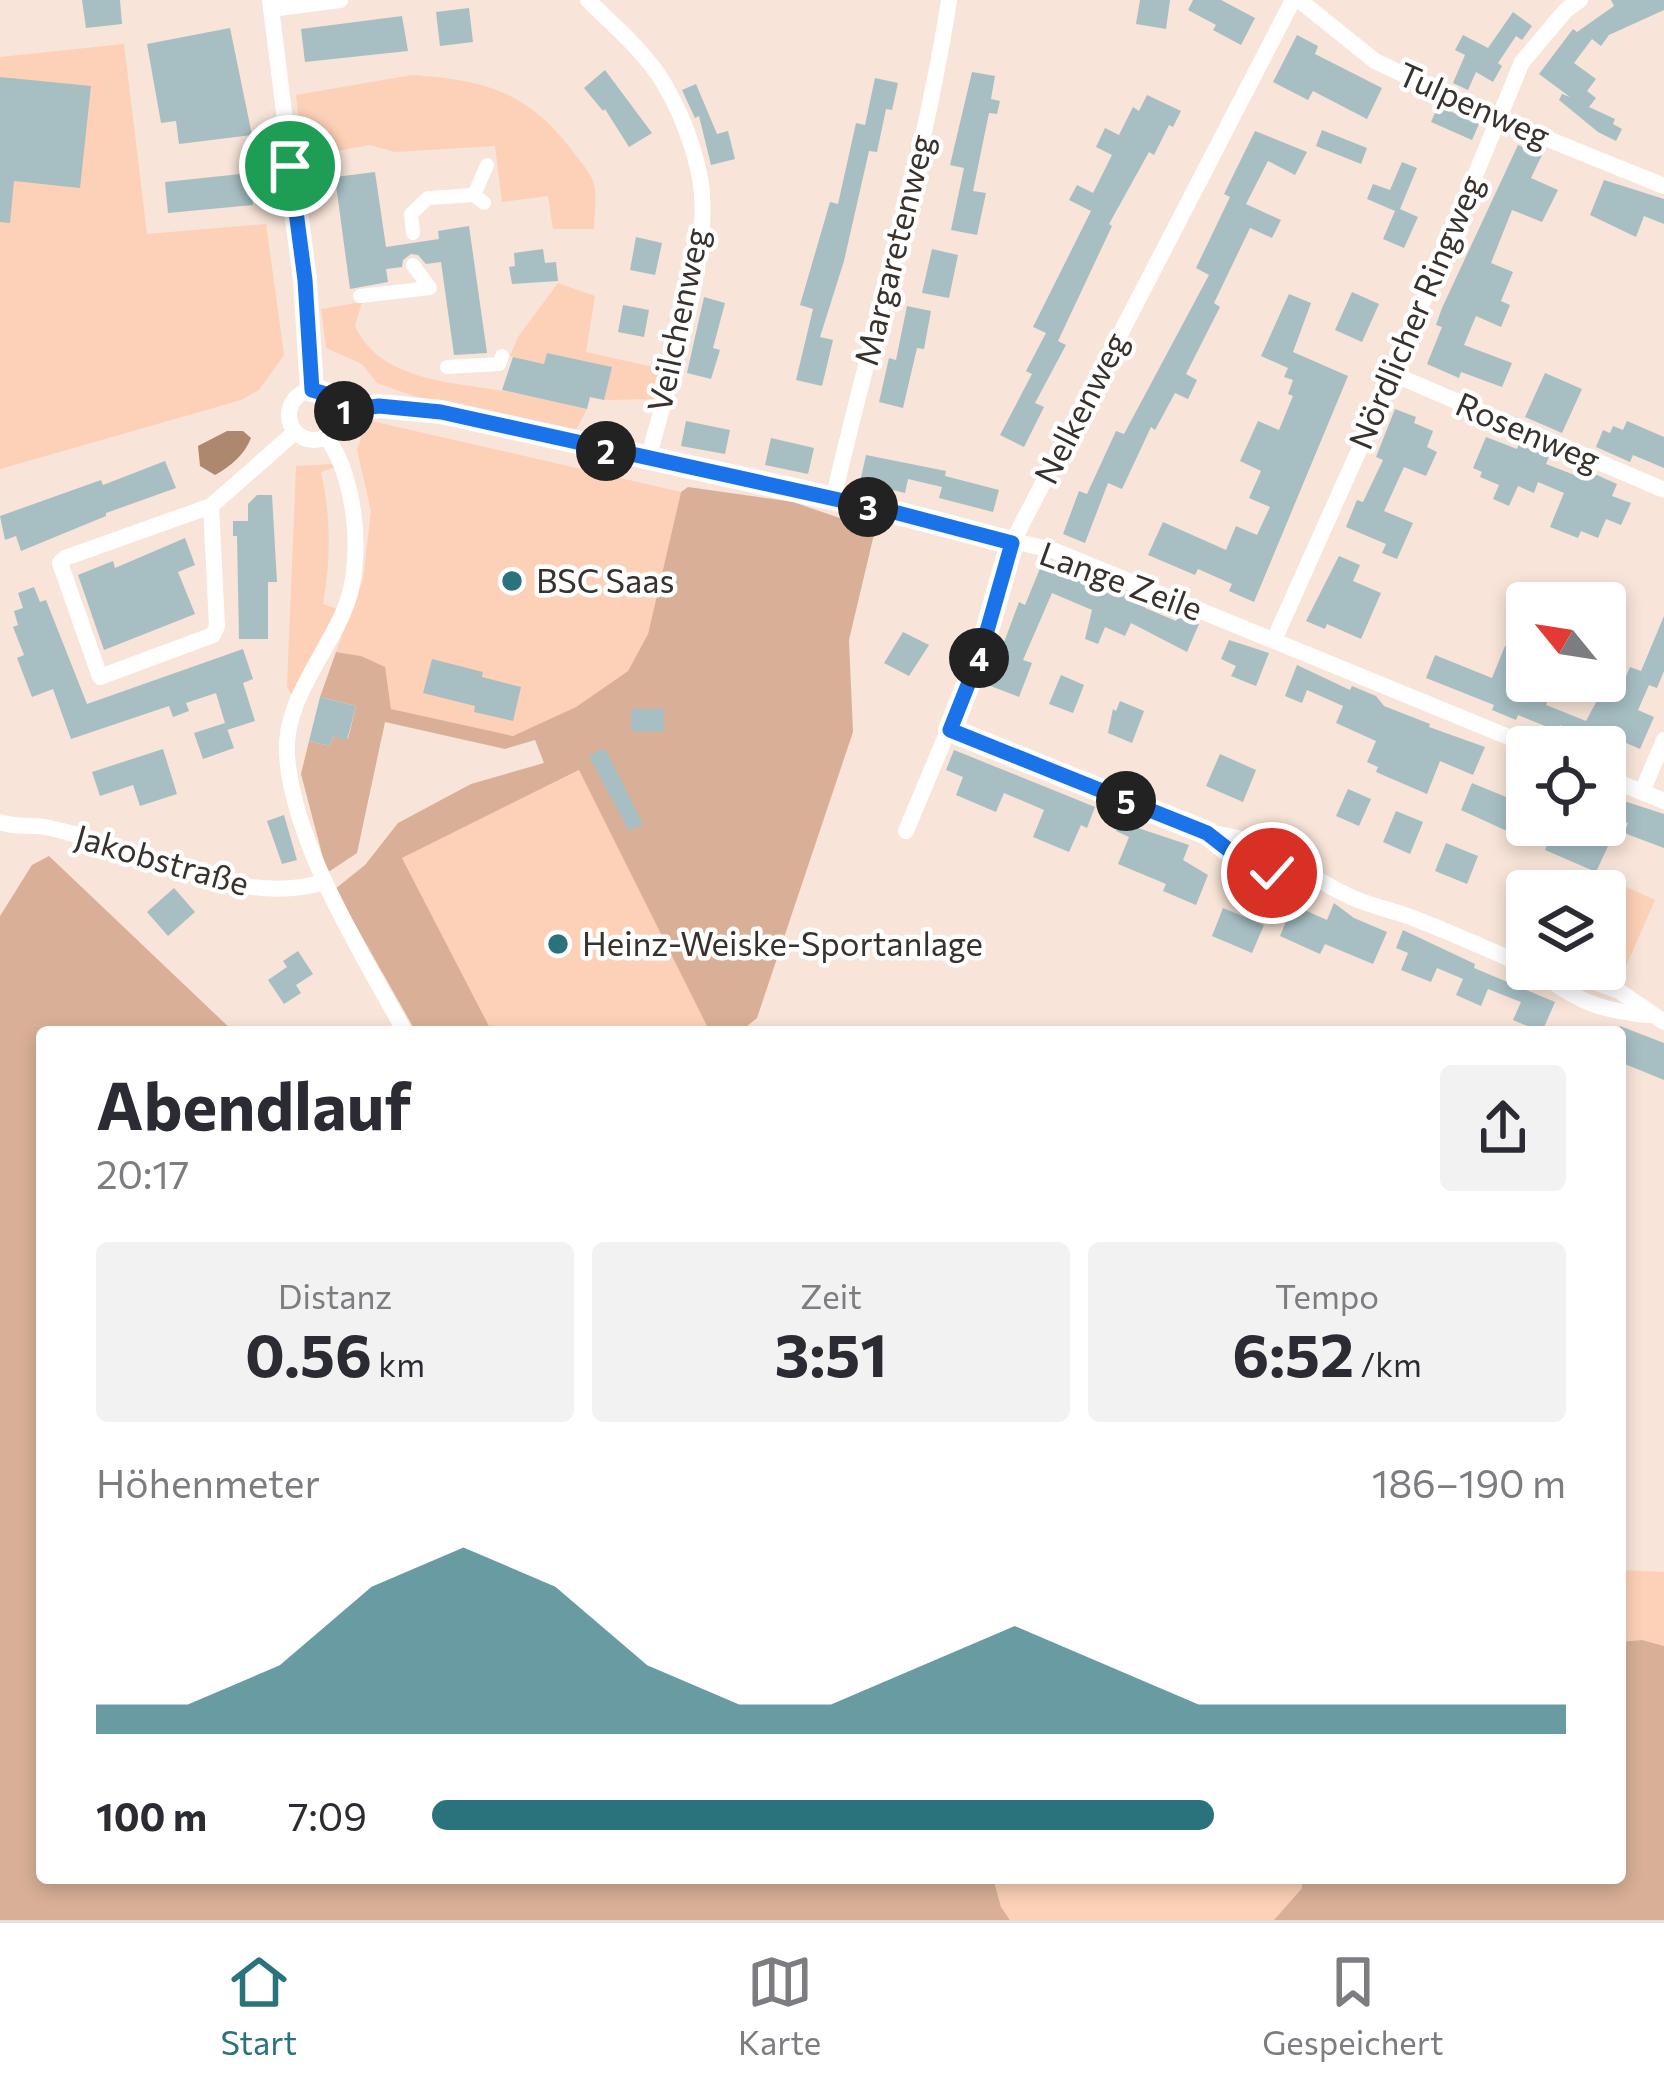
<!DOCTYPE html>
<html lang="de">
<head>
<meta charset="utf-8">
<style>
  :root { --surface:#fff; --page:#f2f2f3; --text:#2b2b33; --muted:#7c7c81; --line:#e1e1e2; --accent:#2a727c }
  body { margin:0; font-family:Commissioner,sans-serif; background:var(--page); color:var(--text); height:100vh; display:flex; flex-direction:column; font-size:45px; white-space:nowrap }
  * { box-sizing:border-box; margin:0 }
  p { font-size:39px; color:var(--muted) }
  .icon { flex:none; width:66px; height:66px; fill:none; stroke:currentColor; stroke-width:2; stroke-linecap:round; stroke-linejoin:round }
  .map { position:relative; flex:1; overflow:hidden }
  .panel { position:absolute; left:36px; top:1026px; width:1590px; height:858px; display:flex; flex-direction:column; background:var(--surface); border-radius:12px; box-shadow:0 6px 18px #0003 }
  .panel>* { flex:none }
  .needle { width:78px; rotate:300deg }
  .fabs { position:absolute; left:1506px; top:582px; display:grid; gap:24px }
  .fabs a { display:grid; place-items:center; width:120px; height:120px; border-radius:12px; background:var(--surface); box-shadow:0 6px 18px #0003; font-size:60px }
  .pin { position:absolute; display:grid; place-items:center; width:102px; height:102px; color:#fff; margin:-51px; border:6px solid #fff; border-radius:50%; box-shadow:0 3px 12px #0007 }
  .km { position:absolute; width:60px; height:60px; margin:-30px; border-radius:50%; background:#222; color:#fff; font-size:33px; line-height:60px; text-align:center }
  .round { display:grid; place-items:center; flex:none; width:126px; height:126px; border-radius:12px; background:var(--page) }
  .head { display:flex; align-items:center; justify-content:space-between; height:204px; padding:0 60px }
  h1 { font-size:66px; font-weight:700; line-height:90px }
  .stats { display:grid; grid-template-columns:repeat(3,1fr); gap:18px; height:204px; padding:12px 60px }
  .stats div { display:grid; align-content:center; border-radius:12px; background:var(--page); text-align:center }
  .stats b { font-size:60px; font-weight:700 }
  .stats small { font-size:33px; font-weight:400 }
  .stats p { font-size:33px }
  .chart { height:336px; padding:24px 60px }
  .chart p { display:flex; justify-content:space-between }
  .chart svg { width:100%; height:216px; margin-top:12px; fill:var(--accent); opacity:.7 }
  ul { padding:0 60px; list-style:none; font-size:39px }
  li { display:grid; grid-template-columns:192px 144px 1fr; align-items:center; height:90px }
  li i { height:30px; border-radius:15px; background:var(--accent) }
  .tabs { display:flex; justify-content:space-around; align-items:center; height:168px; border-top:3px solid var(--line); background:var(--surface); font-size:33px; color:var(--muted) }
  .tabs a { display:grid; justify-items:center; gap:6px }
  .tabs .on { color:var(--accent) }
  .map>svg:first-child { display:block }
  .green { fill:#fcd1b7 }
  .forest { fill:#d9b097 }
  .water { fill:#ae876f }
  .building { fill:#a7bfc3 }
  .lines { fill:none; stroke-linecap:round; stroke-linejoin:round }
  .pedestrian { stroke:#fff; stroke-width:14 }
  .minor { stroke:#fff; stroke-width:16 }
  .route-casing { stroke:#fff; stroke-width:24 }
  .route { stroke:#1a73e8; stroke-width:15 }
  .poi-dot { fill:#2a727c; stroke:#fff; stroke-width:4.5 }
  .labels { text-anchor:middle; stroke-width:9; stroke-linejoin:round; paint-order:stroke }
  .street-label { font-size:33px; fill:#38312c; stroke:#fff }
  .poi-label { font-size:33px; fill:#38312c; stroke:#fff; text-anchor:start }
</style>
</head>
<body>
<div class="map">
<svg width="1664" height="1920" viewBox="0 0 1664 1920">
  <rect width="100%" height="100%" fill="#f8e4d8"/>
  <g class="green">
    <path d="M124,44L147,234L266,224L284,355L259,390L241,400L0,469V57Z"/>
    <path d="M412,75C482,80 526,90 571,149C577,158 589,170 593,181C598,193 594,215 594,229H553L548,196L502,202L495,146L395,152L370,145L303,157L296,95Z"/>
    <path d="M558,283L595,296L586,352L662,369L655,399L604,400L611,367L548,353L544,364L510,356L518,337Z"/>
    <path d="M362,302L355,326C380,381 452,382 503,391C531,395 559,403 587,409L576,430L431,402L377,383L362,364L326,348L321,309Z"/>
    <path d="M367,420L681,492L648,634L628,671L576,707L514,736L390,709L362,656L336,652L363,580L371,511L357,450Z"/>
    <path d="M333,464L335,467L321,472C331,518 331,558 323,604L337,609L292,695L287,687L296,466Z"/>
    <path d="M580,770L712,1031L710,1032H492L402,858Z"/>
    <path d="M1620,884L1655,900L1620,980L1594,969H1605V917Z"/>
    <path d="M1620,1570L1664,1572V1646L1642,1640L1620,1642Z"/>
    <path d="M993,1878H1302V1887L1274,1920H1010L1001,1907Z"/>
  </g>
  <g class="forest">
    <path d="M688,487L793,502L875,530L849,640L853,732L757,1018L740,1032H710L579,770L402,858L492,1032H416L335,889L365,865L398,823L471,784L544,763L535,740L505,749L385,722L357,853L327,873L301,774L309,741L330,746L333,736L348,739L356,706L320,697L336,652L361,656L385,667L391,709L513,736L576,707L628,671L648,634L681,492Z"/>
    <path d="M49,856L234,1032H42V1878H993L1001,1907L1010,1920H0V916L32,865Z"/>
    <path d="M1642,1640L1664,1646V1920H1274L1302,1888V1878H1620V1642Z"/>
  </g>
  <path class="water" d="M227,431H243L251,438C245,454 230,467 215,475L200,466L198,446Z"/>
  <g class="building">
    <path d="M82,0H120L122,24L86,28Z"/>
    <path d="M1140,0H1170L1166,29L1136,24Z"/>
    <path d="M1193,0H1221L1255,18L1241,45L1213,30L1216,25L1188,10Z"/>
    <path d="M1611,0H1664V10L1609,35L1601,46L1592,39L1574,63L1596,79L1587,91L1596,98L1589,107L1615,119L1613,124L1622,129L1616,141L1598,132L1559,100L1562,94L1570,97L1539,74L1573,29L1577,32L1614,6Z"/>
    <path d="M469,8L473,42L440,46L436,12Z"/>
    <path d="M1513,12L1532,26L1522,40L1516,36L1498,63L1502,66L1493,82L1476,72L1468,90L1453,83L1465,55L1455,50L1463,35L1488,48Z"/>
    <path d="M402,16L408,51L305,62L301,29Z"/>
    <path d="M230,28L252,135L179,144L176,121L161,123L147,44Z"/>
    <path d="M1297,35L1318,46L1315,54L1382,88L1367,119L1313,91L1308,100L1273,82Z"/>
    <path d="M605,70L652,133L629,147L605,109L603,111L584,88Z"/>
    <path d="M972,72L995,76L991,99L1000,101L997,114L989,113L973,191L986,193L977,235L951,230L964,168L950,165Z"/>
    <path d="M0,77L91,86L80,188L14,181L10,223L0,222Z"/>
    <path d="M875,78L898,83L892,110L886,109L877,152L869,151L844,261L820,337L833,340L822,386L796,380L813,309L800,305L830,202L838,204L856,123L865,125Z"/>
    <path d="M696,84L717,134L728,131L735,159L711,165L699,116L695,118L682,90Z"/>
    <path d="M1147,95L1181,111L1173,127L1169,125L1154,155L1149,152L1109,224L1112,226L1058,341L1066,345L1035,403L1044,407L1024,447L1000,435L1032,374L1026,371L1046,333L1033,327L1091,211L1069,200L1077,185L1093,193L1112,155L1096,147L1105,128L1119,135L1133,107L1139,111Z"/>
    <path d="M1438,106L1479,124L1472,140L1431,122Z"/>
    <path d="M1322,130L1367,148L1361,164L1316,146Z"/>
    <path d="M1255,131L1307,152L1295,175L1268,161L1246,204L1281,220L1272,238L1250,228L1214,303L1220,307L1186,374L1197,380L1188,399L1175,393L1155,430L1151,427L1122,489L1108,483L1085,543L1063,534L1079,491L1087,494L1116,431L1124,434L1209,275L1196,268L1230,197L1224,194Z"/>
    <path d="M1518,145L1542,155L1531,178L1558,190L1542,222L1512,210L1491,263L1513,272L1501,301L1510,305L1501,327L1476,316L1464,345L1512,363L1502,387L1461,372L1459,378L1427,364L1442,327L1436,325L1442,308Z"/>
    <path d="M1402,162L1417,168L1400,209L1418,217L1404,248L1383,239L1395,211L1367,199L1373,184L1390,190Z"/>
    <path d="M375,172L386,247L439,239L438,231L469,226L487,353L454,355L441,262L426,264L418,255L411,254L403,260L402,267L386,269L388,282L350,289L335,177Z"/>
    <path d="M250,173L253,205L168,213L165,182Z"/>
    <path d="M1604,180L1664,199V224L1644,216L1636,237L1590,215Z"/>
    <path d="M636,237L662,243L655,275L630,270Z"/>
    <path d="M543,249L545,263L556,262L558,281L512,284L509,267L515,266L514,253Z"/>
    <path d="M932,249L958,255L949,298L922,293Z"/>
    <path d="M1352,292L1379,304L1362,342L1335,330Z"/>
    <path d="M1289,294L1311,303L1293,352L1348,376L1254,602L1229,591L1232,584L1198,569L1195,575L1148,555L1163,522L1226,550L1236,526L1257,535L1270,507L1249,498L1261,471L1240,461L1258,421L1279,430L1293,396L1288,394L1293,380L1284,377L1288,368L1261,356Z"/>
    <path d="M704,297L725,303L713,348L720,350L711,379L687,373Z"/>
    <path d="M623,305L649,310L644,337L618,332Z"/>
    <path d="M907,306L931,311L924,349L917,348L903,408L879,402L889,358L896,360Z"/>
    <path d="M547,353L612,367L604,400L590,397L587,409L502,390L513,357L544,364Z"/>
    <path d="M1545,373L1582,389L1562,433L1525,417Z"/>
    <path d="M1395,409L1416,417L1414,423L1433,431L1427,447L1437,452L1426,476L1404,467L1384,511L1413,523L1397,559L1382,553L1386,544L1346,527L1357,500L1363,502L1383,460L1376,457Z"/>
    <path d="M686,421L730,430L725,454L681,446Z"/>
    <path d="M1627,421L1664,437V468L1633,455L1630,462L1596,447L1603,430L1610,433L1613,426L1623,430Z"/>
    <path d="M1486,437L1517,449L1520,442L1550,455L1546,464L1585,479L1588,471L1617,484L1612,496L1631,503L1621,525L1606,519L1598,538L1581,531L1578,538L1550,527L1564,493L1538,482L1534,493L1518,486L1509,506L1493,499L1499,485L1480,477L1482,472L1473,468Z"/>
    <path d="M771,438L814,448L808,474L765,465Z"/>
    <path d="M866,455L946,471L944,480L945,476L999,490L993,512L939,498L942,487L908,479L905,493L860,482Z"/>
    <path d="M165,461L176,488L106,513V516L21,551L16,536L5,540L0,516L101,480L103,485Z"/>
    <path d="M257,495H272L277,582H268V639H239L237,536H233V521H248V504Z"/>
    <path d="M185,538L195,565L178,572L195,614L104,650L78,575L113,561L115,568Z"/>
    <path d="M1339,556L1360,565L1353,581L1381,593L1361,639L1327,624L1325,629L1306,621Z"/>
    <path d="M1041,566L1069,578L1070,575L1084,581L1085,577L1147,602L1145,608L1176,621L1179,615L1199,624L1187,652L1131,623L1125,636L1105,627L1098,644L1085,639L1092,610L1052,593L1023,660L1032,663L1019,697L988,685L1019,602L1025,605Z"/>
    <path d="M34,587L40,602L46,600L87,704L243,649L253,679L243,683L255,721L227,730L216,693L186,703L189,711L173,717L169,706L71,739L53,689L32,697L17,658L24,655L13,627L18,625L14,611L23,608L18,593Z"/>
    <path d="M1664,616V671L1657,688L1649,685L1638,710L1654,717L1640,749L1601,732L1597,741L1560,725L1558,731L1518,715L1516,720L1492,710L1494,705L1426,678L1435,655L1492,678L1505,646L1517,651L1527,627V681L1552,690L1546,705L1586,721L1601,693L1616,700L1630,667L1641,671Z"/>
    <path d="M903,632L929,645L909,676L884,663Z"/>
    <path d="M1229,640L1269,653L1256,686L1231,676L1236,666L1221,659Z"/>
    <path d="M432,659L483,672L482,677L521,687L513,721L474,712L475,706L423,693Z"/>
    <path d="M1297,665L1350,690L1352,686L1376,696L1384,706L1430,724L1429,727L1485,747L1473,775L1440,761L1427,794L1376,772L1378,767L1367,762L1376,741L1336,723L1343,706L1307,690L1302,703L1285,696Z"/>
    <path d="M1061,675L1084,685L1073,713L1049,704Z"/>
    <path d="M320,697L356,706L347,740L333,736L330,746L309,741Z"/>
    <path d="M1120,701L1144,711L1132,743L1108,733L1113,709L1116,711Z"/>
    <path d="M631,709H664V732L631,731Z"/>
    <path d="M225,723L234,748L203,759L194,733Z"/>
    <path d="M163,749L177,794L140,806L133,785L100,796L92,772Z"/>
    <path d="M600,750H606L643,824L629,831L589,756Z"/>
    <path d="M954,750L1095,807L1087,828L1081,825L1069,852L1033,837L1044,810L1004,793L996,812L956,795L963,777L946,770Z"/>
    <path d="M1220,754L1256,770L1243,802L1206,786Z"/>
    <path d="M1527,761V815L1518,836L1461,810L1472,783L1511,799Z"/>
    <path d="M1348,789L1371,799L1359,826L1336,816Z"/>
    <path d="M1624,801L1664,814V848L1624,833L1628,823L1616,818Z"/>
    <path d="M1396,811L1423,822L1410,854L1383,842Z"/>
    <path d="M284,815L297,860L282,864L267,821Z"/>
    <path d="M1122,817L1136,823L1135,827L1189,845L1183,860L1208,875L1196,905L1163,891L1166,884L1118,864L1129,837L1116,831Z"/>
    <path d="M1555,828L1585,842L1587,837L1608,846L1596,872L1545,850Z"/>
    <path d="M1446,843L1478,856L1467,884L1435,871Z"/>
    <path d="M174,888L195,912L168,936L147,912Z"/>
    <path d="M1334,903L1354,918L1387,932L1373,964L1325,944L1320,954L1280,936L1293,905L1327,920Z"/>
    <path d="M1223,908L1264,925L1252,953L1212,936Z"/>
    <path d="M1403,930L1475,964L1474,968L1555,1002L1542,1032L1513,1020L1521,1002L1488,989L1481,1006L1456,995L1463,979L1437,968L1431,982L1401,970L1408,953L1396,948Z"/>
    <path d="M298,951L313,974L296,985L301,993L284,1004L268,980L287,967L283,961Z"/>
    <path d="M1620,1026L1664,1043V1080L1620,1062Z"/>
  </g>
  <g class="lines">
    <g class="pedestrian">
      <path d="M474,195L487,165"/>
      <path d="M413,233L411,214L428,198L474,195L484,203"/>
      <path d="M360,296L430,288L413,265"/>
      <path d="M447,367L499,364L502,356"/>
    </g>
    <g class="minor">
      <path d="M270,0L305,280L312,390"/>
      <path d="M588,0C613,25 645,52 663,82C680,110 694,146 700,178C714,255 667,383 648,460"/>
      <path d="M1299,0L1375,61L1496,118L1664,186"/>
      <path d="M271,9L340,0"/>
      <path d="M1393,374L1664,490"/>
      <circle cx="314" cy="415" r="25"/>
      <path d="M340,411L379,406L441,413L894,512L1055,551L1533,747"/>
      <path d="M327,438C357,479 365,566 343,613C323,659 283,704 287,756C294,846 362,953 405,1032"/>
      <path d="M833,500C871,333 923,169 949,0"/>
      <path d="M211,506L217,626L213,635L100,677L60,563L65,558L211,506L295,432"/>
      <path d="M1274,640L1393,374L1522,62L1566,10L1580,0"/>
      <path d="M949,730L1207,833C1269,837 1297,873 1351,897C1368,905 1387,909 1405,915C1446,930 1486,949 1527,966"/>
      <path d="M1605,777L1664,801"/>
      <path d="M1642,792L1664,740"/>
      <path d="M0,822C17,828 29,824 45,827C57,829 69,833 81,836C159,856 243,907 324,882"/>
      <path d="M906,831L981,652L1012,543L1293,0"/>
      <path d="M1207,834C1239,862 1265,872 1307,877"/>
      <path d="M1535,970C1578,1000 1594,1010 1648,1015"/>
      <path d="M1538,971L1571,973L1619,991L1664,1022"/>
    </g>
  </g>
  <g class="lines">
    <defs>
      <path id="route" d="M290,166L305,280L312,390L330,395L340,411L379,406L441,412L894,512L1012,543L981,652L950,730L1207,833L1248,865L1272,873"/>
    </defs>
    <use href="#route" class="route-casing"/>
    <use href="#route" class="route"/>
  </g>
  <g class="poi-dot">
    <circle cx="512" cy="581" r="12"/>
    <circle cx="558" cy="944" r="12"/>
  </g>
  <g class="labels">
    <g class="street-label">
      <text transform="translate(1474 105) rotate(24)" y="12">Tulpenweg</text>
      <text transform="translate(894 250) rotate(-76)" y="12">Margaretenweg</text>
      <text transform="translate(1416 312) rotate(-67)" y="12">Nördlicher Ringweg</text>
      <text transform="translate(678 320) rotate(-78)" y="12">Veilchenweg</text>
      <text transform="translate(1081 408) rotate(-63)" y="12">Nelkenweg</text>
      <text transform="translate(1528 432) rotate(23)" y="12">Rosenweg</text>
      <text transform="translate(1121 581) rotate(20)" y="12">Lange Zeile</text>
      <text transform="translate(162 860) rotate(16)" y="12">Jakobstraße</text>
    </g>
    <g class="poi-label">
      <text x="536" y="593">BSC Saas</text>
      <text x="582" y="956">Heinz-Weiske-Sportanlage</text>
    </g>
  </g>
</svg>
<div class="fabs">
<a><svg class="needle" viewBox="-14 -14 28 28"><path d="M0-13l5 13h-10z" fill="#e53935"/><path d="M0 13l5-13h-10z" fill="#7c7c81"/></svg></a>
<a><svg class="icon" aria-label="locate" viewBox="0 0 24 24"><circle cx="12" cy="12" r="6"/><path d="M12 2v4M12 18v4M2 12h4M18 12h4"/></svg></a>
<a><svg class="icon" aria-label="layers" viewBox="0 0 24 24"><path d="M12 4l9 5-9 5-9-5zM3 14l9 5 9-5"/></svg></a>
</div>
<div class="pin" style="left:290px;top:166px;background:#1e9e55"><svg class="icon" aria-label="arrive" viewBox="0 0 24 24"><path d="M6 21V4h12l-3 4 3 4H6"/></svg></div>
<div class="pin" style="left:1272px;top:873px;background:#d93025"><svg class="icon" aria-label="check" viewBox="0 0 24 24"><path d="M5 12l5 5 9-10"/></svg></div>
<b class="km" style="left:344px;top:411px">1</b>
<b class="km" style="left:606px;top:451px">2</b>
<b class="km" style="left:868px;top:507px">3</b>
<b class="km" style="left:979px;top:658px">4</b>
<b class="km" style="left:1126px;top:801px">5</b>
<section class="panel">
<div class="head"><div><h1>Abendlauf</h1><p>20:17</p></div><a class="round"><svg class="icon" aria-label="share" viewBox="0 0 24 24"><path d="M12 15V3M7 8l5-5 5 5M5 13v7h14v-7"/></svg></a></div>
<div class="stats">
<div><p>Distanz</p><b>0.56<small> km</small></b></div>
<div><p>Zeit</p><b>3:51</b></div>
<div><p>Tempo</p><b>6:52<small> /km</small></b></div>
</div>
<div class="chart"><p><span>Höhenmeter</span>186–190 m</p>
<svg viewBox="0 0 160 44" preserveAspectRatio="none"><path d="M0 44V38L10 38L20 30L30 14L40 6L50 14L60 30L70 38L80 38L90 30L100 22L110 30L120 38L130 38L140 38L150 38L160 38V44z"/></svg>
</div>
<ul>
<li><b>100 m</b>7:09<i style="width:69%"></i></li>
</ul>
</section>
</div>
<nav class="tabs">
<a class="on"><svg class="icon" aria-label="home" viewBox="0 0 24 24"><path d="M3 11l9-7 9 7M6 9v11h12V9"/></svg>Start</a>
<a><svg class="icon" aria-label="map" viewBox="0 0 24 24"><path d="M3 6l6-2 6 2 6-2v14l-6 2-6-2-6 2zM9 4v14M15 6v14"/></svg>Karte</a>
<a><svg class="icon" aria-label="saved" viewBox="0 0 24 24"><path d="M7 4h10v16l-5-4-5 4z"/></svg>Gespeichert</a>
</nav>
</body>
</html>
